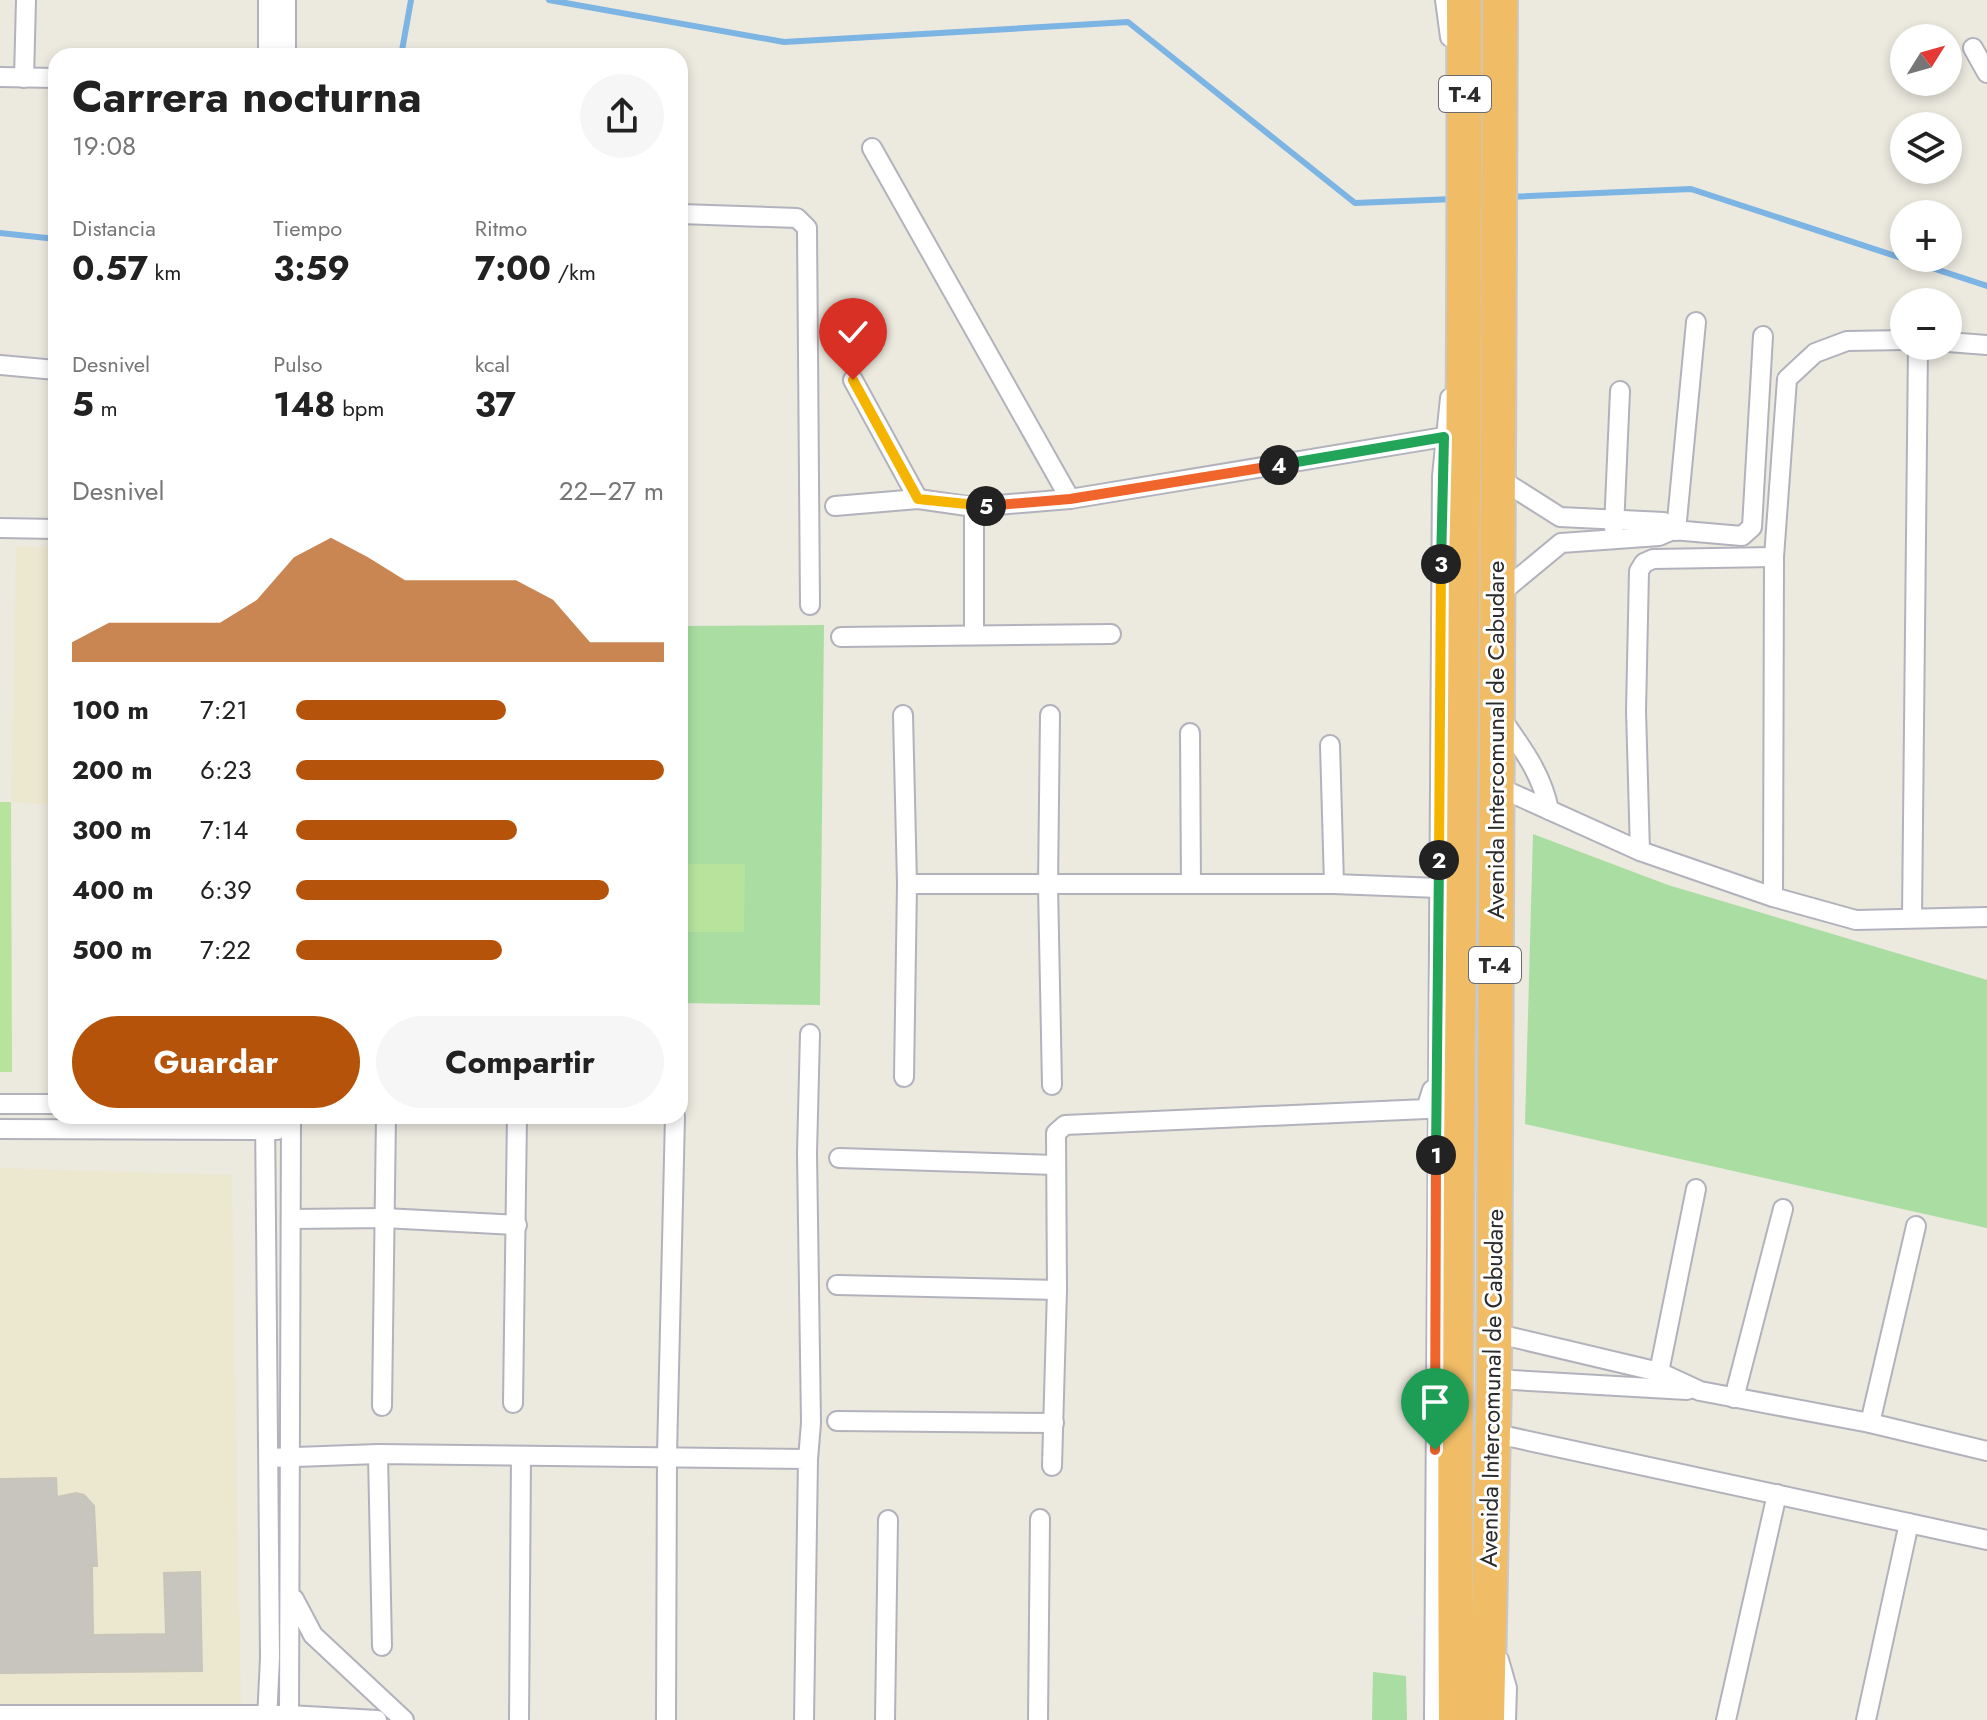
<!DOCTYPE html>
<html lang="es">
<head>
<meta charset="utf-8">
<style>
  :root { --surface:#fff; --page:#f6f6f6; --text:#222; --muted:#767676; --accent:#b45309 }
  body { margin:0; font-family:Jost,sans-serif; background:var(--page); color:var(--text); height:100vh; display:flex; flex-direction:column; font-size:30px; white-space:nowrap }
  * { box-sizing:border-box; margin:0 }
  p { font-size:26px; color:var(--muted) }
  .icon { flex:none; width:44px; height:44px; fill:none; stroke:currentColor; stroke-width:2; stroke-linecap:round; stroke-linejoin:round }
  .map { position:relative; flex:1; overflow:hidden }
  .details { position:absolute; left:48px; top:48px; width:640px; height:1076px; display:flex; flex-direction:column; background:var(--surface); border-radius:24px; box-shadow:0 4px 12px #0003 }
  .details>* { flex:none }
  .needle { width:52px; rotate:53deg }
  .tools { position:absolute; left:1890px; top:24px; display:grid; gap:16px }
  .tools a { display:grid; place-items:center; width:72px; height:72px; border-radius:50%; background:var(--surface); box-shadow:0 4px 12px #0003; font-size:40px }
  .pin { position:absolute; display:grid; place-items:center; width:68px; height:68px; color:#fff; margin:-82px -34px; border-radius:50% 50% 50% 0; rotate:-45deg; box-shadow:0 0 8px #0007 }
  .pin .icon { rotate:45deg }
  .km { position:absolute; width:40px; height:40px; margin:-20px; border-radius:50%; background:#222; color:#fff; font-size:22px; line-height:40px; text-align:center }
  .round { display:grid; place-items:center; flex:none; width:84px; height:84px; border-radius:42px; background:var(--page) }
  .overview { display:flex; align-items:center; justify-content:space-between; height:136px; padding:0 24px }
  h1 { font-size:44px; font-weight:700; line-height:60px }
  .figures { display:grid; grid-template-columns:repeat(3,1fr); gap:12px; height:136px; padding:8px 24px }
  .figures div { display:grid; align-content:center }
  .figures b { font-size:34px; font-weight:700 }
  .figures small { font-size:22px; font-weight:400 }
  .figures p { font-size:22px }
  .chart { height:224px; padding:16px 24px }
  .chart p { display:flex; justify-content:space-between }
  .chart svg { width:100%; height:144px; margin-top:8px; fill:var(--accent); opacity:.7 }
  .button { display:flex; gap:16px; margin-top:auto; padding:16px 24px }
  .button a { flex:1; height:92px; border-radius:48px; background:var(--accent); color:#fff; font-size:32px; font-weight:700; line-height:92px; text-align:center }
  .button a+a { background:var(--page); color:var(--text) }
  ul { padding:0 24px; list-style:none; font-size:26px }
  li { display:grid; grid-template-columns:128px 96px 1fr; align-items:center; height:60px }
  li i { height:20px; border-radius:10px; background:var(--accent) }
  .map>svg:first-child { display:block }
  .education { fill:#ece8d0 }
  .green { fill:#a9dda1 }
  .pitch { fill:#b8e39d }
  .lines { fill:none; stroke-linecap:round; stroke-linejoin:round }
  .stream { stroke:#7cb4e4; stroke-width:6 }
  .building { fill:#c8c5be; stroke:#c7c5b9; stroke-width:2 }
  .street-casing { stroke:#b2b2bd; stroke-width:22 }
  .highway-casing { stroke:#c8c8c8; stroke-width:38 }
  .street { stroke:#fff; stroke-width:18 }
  .highway { stroke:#f0bd66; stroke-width:34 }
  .split-1-casing { stroke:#fff; stroke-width:16 }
  .split-2-casing { stroke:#fff; stroke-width:16 }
  .split-3-casing { stroke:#fff; stroke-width:16 }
  .split-4-casing { stroke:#fff; stroke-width:16 }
  .split-5-casing { stroke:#fff; stroke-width:16 }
  .split-6-casing { stroke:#fff; stroke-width:16 }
  .split-1 { stroke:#f0652b; stroke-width:10 }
  .split-2 { stroke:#22a559; stroke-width:10 }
  .split-3 { stroke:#f5b400; stroke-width:10 }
  .split-4 { stroke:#22a559; stroke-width:10 }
  .split-5 { stroke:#f0652b; stroke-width:10 }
  .split-6 { stroke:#f5b400; stroke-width:10 }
  .labels { text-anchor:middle; stroke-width:6; stroke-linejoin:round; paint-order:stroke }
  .shield { fill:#fff; stroke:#6b6b6b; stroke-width:2 }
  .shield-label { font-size:22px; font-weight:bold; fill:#2b2b2b }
  .street-label { font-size:24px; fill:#2b2b2b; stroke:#fff }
</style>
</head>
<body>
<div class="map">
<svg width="1987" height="1720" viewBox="0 0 1987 1720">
  <rect width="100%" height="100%" fill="#ece9df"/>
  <g class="education">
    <path d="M16,547H56V806L11,802Z"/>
    <path d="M0,1168L232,1175L241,1710L0,1711Z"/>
  </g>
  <g class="green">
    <path d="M824,625L820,1005L680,1003V626Z"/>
    <path d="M1533,834L1668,885L1987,980V1228L1525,1124Z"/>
    <path d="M1373,1672L1406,1676L1407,1720H1372Z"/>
  </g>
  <g class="pitch">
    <path d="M0,802H11L12,1072H0Z"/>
    <path d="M680,864H745L744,932H680Z"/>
  </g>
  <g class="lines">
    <g class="stream">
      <path d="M549,0L784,42L1128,22L1355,203L1454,199"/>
      <path d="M401,56L411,0"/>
      <path d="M1509,197L1691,189L1987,286"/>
      <path d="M0,233L56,239"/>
    </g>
  </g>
  <path class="building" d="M56,1478L57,1497L76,1493L84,1495L94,1506L97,1566H92L93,1635L166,1634L164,1573L200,1572L202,1671L0,1673V1479Z"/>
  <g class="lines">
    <defs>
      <g id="street">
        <path d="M286,0V56"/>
        <path d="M1445,0L1450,37"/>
        <path d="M1973,48L1987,73"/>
        <path d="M268,56V0"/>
        <path d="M0,77L56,78"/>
        <path d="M24,78L26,0"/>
        <path d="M872,148L1070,499"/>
        <path d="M680,214L797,218L807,228L810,605"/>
        <path d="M1948,342L1987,345"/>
        <path d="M0,365L56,370"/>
        <path d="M853,380L918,499"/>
        <path d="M1497,477L1560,517L1664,522L1673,530"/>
        <path d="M835,506L918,499L974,507L1070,499L1444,437"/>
        <path d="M974,507V635"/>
        <path d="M0,528L56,529"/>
        <path d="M1614,528L1620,391"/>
        <path d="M1676,531L1696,322"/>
        <path d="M1497,596L1561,543L1659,536L1673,530L1742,536L1752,527L1763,336"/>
        <path d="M841,637L1111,634"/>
        <path d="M903,715L907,884L904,1077"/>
        <path d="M1050,715L1048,886L1052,1085"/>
        <path d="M1501,718C1522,748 1542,774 1549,810"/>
        <path d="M1190,733L1191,884"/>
        <path d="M1330,745L1334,884"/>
        <path d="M1496,786L1640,851L1773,897L1856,920L1987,917"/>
        <path d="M1640,851L1636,711L1639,571L1644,563L1653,559L1774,557"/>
        <path d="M907,884H1334L1439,888"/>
        <path d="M1773,897L1774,557L1787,379L1815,353L1847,341L1904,340"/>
        <path d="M1912,917L1918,346"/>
        <path d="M0,1104H56"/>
        <path d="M265,1116L270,1658L267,1720"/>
        <path d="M0,1129L277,1130"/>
        <path d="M839,1158L1056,1165"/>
        <path d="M291,1219L384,1218L517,1225"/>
        <path d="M837,1285L1057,1290"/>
        <path d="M1494,1333L1659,1372L1700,1391L1870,1423L1987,1451"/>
        <path d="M1659,1372L1696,1189"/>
        <path d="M1494,1379L1687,1390"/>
        <path d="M1734,1398L1783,1209"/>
        <path d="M513,1403L517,1116"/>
        <path d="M382,1406L386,1116"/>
        <path d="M837,1421L1054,1423"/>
        <path d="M1870,1423L1916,1226"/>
        <path d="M1492,1433L1987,1540"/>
        <path d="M378,1454L382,1646"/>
        <path d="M269,1458L378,1454L808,1459L804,1720"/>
        <path d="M808,1459L811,1423L807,1153L810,1034"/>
        <path d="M1052,1466L1057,1290L1056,1133L1065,1125L1426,1109L1432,1090"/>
        <path d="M294,1599L313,1635L404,1720"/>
        <path d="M1499,1660L1507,1688L1506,1720"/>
        <path d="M0,1715H289L377,1720"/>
        <path d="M289,1720L291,1116"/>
        <path d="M519,1720L521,1456"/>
        <path d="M666,1720L667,1455L675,1116"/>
        <path d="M885,1720L888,1520"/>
        <path d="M1038,1720L1040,1519"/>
        <path d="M1434,1720L1442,476L1450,398"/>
        <path d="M1726,1720L1777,1494"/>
        <path d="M1866,1720L1909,1523"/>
      </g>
      <g id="highway">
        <path d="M1456,1720C1452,1147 1467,573 1464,0"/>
        <path d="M1487,1720L1494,1379L1500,0"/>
      </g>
    </defs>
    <use href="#street" class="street-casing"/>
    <use href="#highway" class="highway-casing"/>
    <use href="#street" class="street"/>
    <use href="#highway" class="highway"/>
  </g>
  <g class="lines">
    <defs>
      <path id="split-1" d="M1435,1450L1436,1155"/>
      <path id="split-2" d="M1436,1155L1439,860"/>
      <path id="split-3" d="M1439,860L1441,564"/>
      <path id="split-4" d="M1279,465L1444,437L1441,564"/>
      <path id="split-5" d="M986,506L1070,499L1279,465"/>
      <path id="split-6" d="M853,380L918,499L986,506"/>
    </defs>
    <use href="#split-1" class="split-1-casing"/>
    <use href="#split-2" class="split-2-casing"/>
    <use href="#split-3" class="split-3-casing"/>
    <use href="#split-4" class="split-4-casing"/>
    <use href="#split-5" class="split-5-casing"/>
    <use href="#split-6" class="split-6-casing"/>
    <use href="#split-1" class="split-1"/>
    <use href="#split-2" class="split-2"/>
    <use href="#split-3" class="split-3"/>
    <use href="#split-4" class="split-4"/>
    <use href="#split-5" class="split-5"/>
    <use href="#split-6" class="split-6"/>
  </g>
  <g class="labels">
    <g class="shield">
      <rect x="1439" y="76" width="52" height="36" rx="6"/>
      <rect x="1469" y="947" width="52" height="36" rx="6"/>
    </g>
    <g class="shield-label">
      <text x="1465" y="102">T-4</text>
      <text x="1495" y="973">T-4</text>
    </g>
    <g class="street-label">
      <text transform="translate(1496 740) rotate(-90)" y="8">Avenida Intercomunal de Cabudare</text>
      <text transform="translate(1492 1388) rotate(-89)" y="8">Avenida Intercomunal de Cabudare</text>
    </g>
  </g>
</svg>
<div class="tools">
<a><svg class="needle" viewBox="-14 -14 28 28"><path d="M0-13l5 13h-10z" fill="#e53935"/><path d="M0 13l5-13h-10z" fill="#767676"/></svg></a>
<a><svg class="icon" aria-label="layers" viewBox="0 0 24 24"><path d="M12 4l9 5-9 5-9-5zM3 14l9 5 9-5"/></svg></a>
<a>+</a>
<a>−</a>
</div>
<div class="pin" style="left:1435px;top:1450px;background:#1e9e55"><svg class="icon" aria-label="arrive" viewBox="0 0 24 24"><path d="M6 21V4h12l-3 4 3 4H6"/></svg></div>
<div class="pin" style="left:853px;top:380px;background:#d93025"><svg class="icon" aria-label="check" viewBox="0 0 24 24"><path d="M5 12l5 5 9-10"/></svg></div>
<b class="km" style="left:1436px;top:1155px">1</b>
<b class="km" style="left:1439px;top:860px">2</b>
<b class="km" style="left:1441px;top:564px">3</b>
<b class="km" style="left:1279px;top:465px">4</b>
<b class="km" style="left:986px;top:506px">5</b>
<section class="details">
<div class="overview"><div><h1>Carrera nocturna</h1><p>19:08</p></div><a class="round"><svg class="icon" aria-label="share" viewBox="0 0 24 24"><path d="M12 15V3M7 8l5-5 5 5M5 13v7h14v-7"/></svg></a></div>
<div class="figures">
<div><p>Distancia</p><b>0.57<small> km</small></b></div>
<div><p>Tiempo</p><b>3:59</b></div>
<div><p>Ritmo</p><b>7:00<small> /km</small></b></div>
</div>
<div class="figures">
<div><p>Desnivel</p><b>5<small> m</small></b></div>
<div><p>Pulso</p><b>148<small> bpm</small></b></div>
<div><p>kcal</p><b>37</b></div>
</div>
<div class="chart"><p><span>Desnivel</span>22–27 m</p>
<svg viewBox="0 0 160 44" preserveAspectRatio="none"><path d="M0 44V38L10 32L20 32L30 32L40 32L50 25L60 12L70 6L80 12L90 19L100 19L110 19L120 19L130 25L140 38L150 38L160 38V44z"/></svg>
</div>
<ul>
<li><b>100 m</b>7:21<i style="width:57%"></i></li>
<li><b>200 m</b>6:23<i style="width:100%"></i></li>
<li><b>300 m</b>7:14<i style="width:60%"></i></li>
<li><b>400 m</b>6:39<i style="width:85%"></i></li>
<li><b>500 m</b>7:22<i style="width:56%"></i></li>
</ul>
<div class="button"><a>Guardar</a><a>Compartir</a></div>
</section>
</div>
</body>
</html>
